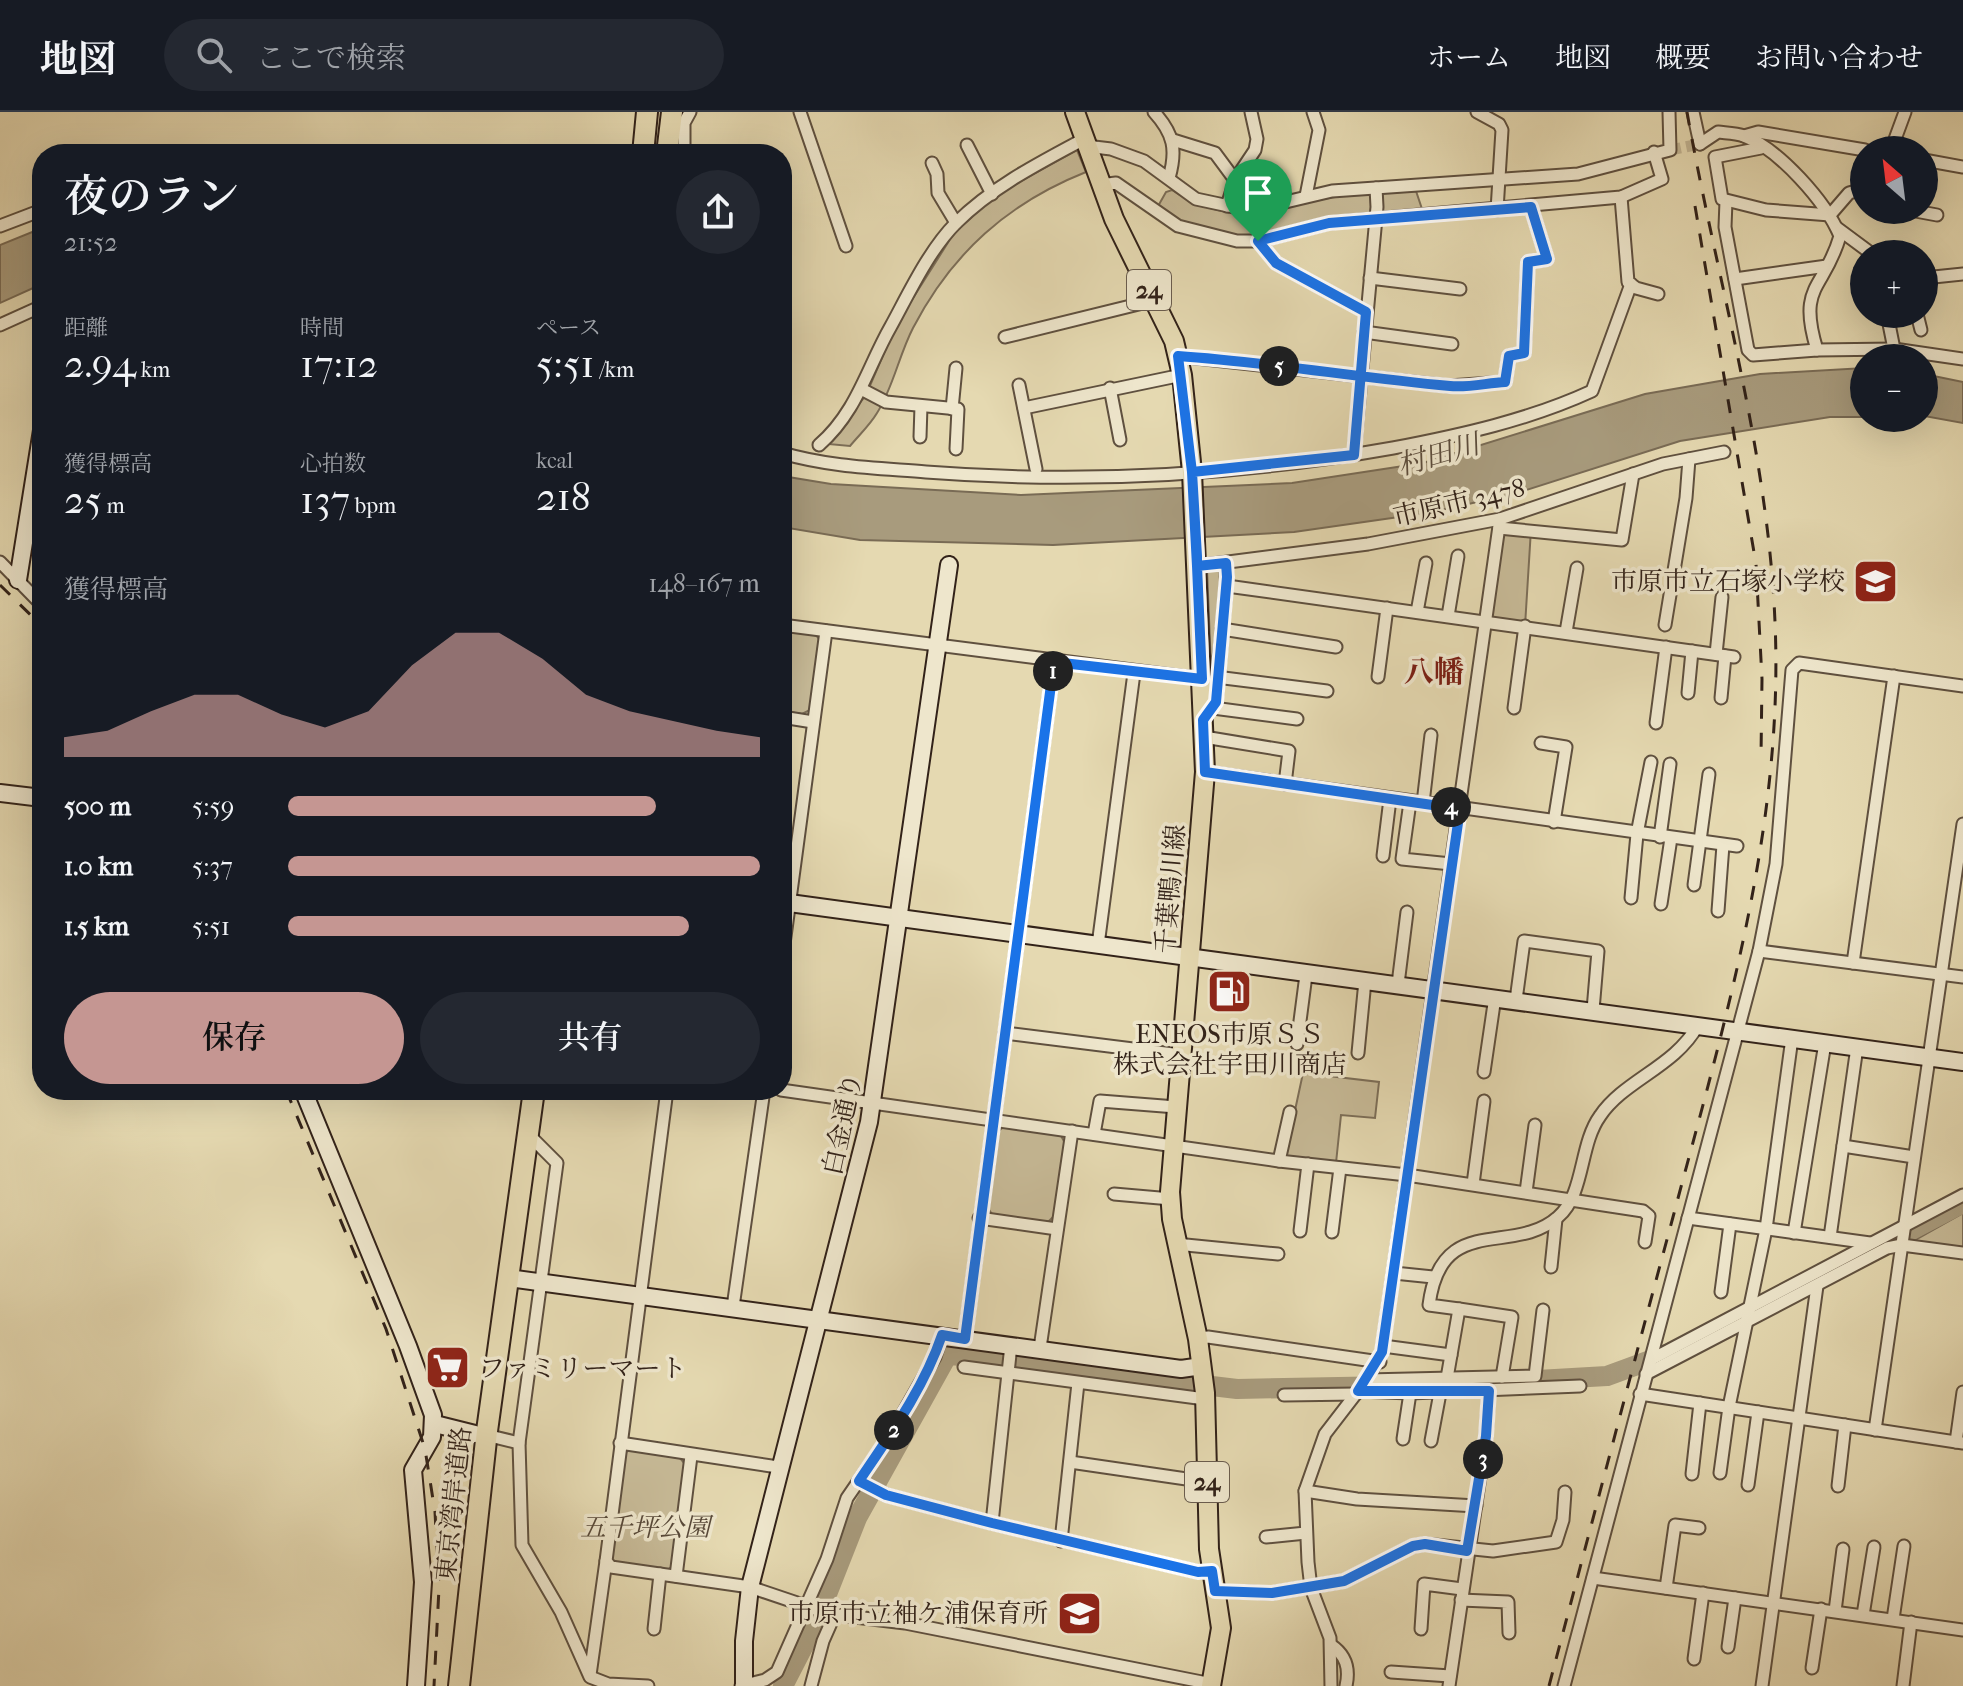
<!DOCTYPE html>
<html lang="ja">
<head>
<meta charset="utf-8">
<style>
  :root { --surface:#171b24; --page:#242831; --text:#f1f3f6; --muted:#9ea1a6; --line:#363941; --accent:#c59692 }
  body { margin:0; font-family:"IM FELL French Canon","Noto Serif JP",serif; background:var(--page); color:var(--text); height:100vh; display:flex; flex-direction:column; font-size:30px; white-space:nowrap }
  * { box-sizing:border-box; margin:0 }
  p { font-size:26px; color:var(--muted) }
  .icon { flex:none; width:44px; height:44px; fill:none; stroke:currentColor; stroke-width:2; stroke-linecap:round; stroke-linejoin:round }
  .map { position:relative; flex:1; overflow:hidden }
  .panel { position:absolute; left:32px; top:32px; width:760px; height:956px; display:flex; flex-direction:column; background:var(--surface); border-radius:32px; box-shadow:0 8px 32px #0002 }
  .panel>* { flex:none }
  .needle { width:52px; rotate:332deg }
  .tools { position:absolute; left:1850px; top:24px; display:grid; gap:16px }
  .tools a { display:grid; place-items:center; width:88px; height:88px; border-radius:50%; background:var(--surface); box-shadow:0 8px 32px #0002; font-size:40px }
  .pin { position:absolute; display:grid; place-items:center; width:68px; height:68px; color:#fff; margin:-82px -34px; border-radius:50% 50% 50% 0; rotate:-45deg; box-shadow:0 0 8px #0007 }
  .pin .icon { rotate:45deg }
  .km { position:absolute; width:40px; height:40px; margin:-20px; border-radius:50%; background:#222; color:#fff; font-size:22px; line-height:40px; text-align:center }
  .round { display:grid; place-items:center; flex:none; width:84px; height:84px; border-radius:42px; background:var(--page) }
  .head { display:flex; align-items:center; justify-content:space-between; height:136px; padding:0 32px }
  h1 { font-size:44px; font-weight:600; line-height:60px }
  .figures { display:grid; grid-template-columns:repeat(3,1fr); gap:12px; height:136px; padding:8px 32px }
  .figures div { display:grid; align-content:center }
  .figures b { font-size:40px; font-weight:600 }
  .figures small { font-size:22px; font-weight:400 }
  .figures p { font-size:22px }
  .chart { height:224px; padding:16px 32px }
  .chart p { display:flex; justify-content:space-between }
  .chart svg { width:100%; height:144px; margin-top:8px; fill:var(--accent); opacity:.7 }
  .cta { display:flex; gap:16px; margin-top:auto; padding:16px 32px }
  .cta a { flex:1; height:92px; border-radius:48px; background:var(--accent); color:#111; font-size:32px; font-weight:600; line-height:92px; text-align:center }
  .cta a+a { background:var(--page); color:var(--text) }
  ul { padding:0 32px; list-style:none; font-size:26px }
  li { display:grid; grid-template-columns:128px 96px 1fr; align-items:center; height:60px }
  li i { height:20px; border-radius:10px; background:var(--accent) }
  header { display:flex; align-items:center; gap:48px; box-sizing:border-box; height:112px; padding:0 40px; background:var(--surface); border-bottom:2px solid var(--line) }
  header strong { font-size:38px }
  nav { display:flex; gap:44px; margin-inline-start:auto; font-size:28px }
  .search { width:560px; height:72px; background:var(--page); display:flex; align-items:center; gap:20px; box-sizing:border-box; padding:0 28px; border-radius:44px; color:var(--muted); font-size:30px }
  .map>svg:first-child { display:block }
  .green { fill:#c7ba97; stroke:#7c6e58; stroke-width:2 }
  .water { fill:#a89b7d; stroke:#796b55; stroke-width:2 }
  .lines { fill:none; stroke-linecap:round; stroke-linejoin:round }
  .river { stroke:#a89b7d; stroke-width:20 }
  .street-tunnel { stroke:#c1b493; stroke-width:11; stroke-dasharray:11 5.5; stroke-linecap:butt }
  .street-casing { stroke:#5f503f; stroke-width:15 }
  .secondary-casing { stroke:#322219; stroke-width:20 }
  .primary-casing { stroke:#322219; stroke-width:22 }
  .highway-casing { stroke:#322219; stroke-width:24 }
  .street { stroke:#eee6cc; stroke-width:11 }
  .secondary { stroke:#eee6cc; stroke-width:16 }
  .primary { stroke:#e5d9b1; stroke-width:18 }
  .highway { stroke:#e5d9b1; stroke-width:20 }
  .rail { stroke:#322219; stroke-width:3; stroke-dasharray:14 14; stroke-linecap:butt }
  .route-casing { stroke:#fff; stroke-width:16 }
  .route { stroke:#1a73e8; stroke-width:10 }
  .labels { text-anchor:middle; stroke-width:7; stroke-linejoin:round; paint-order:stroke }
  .shield { fill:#eee6cc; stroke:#6a5d4f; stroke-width:2 }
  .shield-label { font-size:24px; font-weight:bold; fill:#322219 }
  .street-label { font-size:26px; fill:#322219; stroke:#eee6cc }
  .poi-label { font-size:26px; fill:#322219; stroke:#eee6cc; text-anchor:end }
  .park-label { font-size:26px; font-style:italic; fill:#574838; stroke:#eee6cc }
  .water-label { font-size:28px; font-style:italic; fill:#5b4c3c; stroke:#eee6cc }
  .quarter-label { font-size:30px; font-weight:bold; fill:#7a1f14; stroke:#eee6cc }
</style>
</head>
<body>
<header>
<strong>地図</strong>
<div class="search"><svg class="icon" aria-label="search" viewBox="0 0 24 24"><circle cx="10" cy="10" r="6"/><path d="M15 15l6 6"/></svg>ここで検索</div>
<nav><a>ホーム</a><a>地図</a><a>概要</a><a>お問い合わせ</a></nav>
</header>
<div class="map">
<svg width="1963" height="1574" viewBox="0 0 1963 1574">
  <rect width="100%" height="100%" fill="#e5d9b1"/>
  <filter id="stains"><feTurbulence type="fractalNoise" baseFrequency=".0025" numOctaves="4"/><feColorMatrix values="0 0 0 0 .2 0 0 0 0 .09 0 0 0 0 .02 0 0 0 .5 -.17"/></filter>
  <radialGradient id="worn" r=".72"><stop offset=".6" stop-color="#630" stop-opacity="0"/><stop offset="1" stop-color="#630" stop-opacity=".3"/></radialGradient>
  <g class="green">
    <path d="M1077,38L1086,60C1008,91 952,141 913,216C899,243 893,276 877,301C870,313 859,323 850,334L828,332L866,283L896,213L954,121L996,83Z"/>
    <path d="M1172,78C1231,118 1273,94 1335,85C1362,81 1389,81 1416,79L1423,100L1253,127L1184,113L1157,96L1166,80Z"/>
    <path d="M1499,416L1531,417L1525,514L1486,508Z"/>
    <path d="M1219,455L1221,485L1211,555L1207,457Z"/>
    <path d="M782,517L815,522L819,527L810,598L802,602L782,599Z"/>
    <path d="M1303,961L1379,970L1375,1006L1341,1003L1336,1051L1285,1045Z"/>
    <path d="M1005,1014L1060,1022L1065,1031L1055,1103L1048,1110L992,1102L987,1095L997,1020Z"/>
    <path d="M1963,1101V1139L1910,1131Z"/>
    <path d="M629,1338L680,1346L685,1352L673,1454L667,1458L614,1451L608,1445L621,1344Z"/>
  </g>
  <g class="water">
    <path d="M42,116V172L0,191V133Z"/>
    <path d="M1864,256V305H1830L1680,329L1514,382L1427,401L1294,420L1053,433L860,428L782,415V364L831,372L1021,383L1292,371L1423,351L1645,282L1760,262Z"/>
    <path d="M1924,262L1963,270V311L1924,304Z"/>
  </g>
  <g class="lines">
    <g class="river">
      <path d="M1864,1143L1963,1091"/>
      <path d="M783,1574L816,1510L857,1406L946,1246L952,1243L1237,1277L1448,1273L1607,1264L1667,1242"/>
    </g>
    <path class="street-tunnel" d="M1670,38L1700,32"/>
    <defs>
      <g id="street">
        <path d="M800,0L846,134"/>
        <path d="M1154,0C1174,22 1177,38 1169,66"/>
        <path d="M1477,0L1499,12L1502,18L1497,98"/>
        <path d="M1693,0L1700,32"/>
        <path d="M1744,24L1758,20L1865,38"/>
        <path d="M1173,28L1215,41L1235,68"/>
        <path d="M1700,32L1718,20C1726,21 1736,21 1744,24C1779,37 1826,90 1840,124C1824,179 1797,172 1817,238L1894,237L1963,247"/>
        <path d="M967,33L992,82"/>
        <path d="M1086,34L1111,37L1144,49L1196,87L1238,96L1273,93L1332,79L1578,62L1670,38L1669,0"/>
        <path d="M1761,36L1715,45L1722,87L1766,98L1830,103L1849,81L1856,79L1864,84"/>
        <path d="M1891,38L1905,0"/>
        <path d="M684,42V11L690,0"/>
        <path d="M1924,48L1963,55"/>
        <path d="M932,51L937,62L938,81L956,111"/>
        <path d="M1100,73L1116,71L1178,114L1237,129H1258L1329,111L1621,85L1662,67L1654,40"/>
        <path d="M1306,84L1319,18L1313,0"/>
        <path d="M1621,85L1628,170L1636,176L1658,182"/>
        <path d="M1726,89L1725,115L1748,238L1753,243L1817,238"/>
        <path d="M1227,94L1235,68L1255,38L1257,27L1251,0"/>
        <path d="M1910,98L1937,103"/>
        <path d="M0,114L42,98"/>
        <path d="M1837,116L1872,142"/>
        <path d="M1258,129L1276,151L1366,200"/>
        <path d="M1370,166L1460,177"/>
        <path d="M1924,166L1963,162"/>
        <path d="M1735,167L1827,154"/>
        <path d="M1887,202L1894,237"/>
        <path d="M1917,202L1921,218"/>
        <path d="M0,213L42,194"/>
        <path d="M1364,220L1452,232"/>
        <path d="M1005,225L1155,188"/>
        <path d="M1178,244L1449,274L1505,270L1509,244L1524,241L1528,150L1547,147L1531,95"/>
        <path d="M1019,273L1036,357"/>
        <path d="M1110,276L1120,328"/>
        <path d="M863,278L886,290L958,297L956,337"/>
        <path d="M1024,296L1182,263"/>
        <path d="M952,297L956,256"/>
        <path d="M920,325L921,294"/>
        <path d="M819,333C857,300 867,256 891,214C909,181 929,138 956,111C992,75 1039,51 1084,27"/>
        <path d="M782,341C830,355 877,356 926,360C1081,372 1241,363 1393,336C1461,323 1529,308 1592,279L1631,172"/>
        <path d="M1354,343L1377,95L1376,76"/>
        <path d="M1499,416L1622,428L1633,362"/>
        <path d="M0,450L42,493"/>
        <path d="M1197,454L1368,432L1500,407L1663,352L1724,340"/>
        <path d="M1227,474L1734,545"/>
        <path d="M1417,500L1426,451"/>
        <path d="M1448,504L1458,444"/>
        <path d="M782,513L1202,567"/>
        <path d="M1665,513L1686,386L1689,347"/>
        <path d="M1222,517L1336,535"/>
        <path d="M1566,520L1577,456"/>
        <path d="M1716,542L1722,485"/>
        <path d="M1216,565L1327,579"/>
        <path d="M1378,565L1387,496"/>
        <path d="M1688,581L1692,539"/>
        <path d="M1721,586L1725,544"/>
        <path d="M1213,596L1297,607"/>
        <path d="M1514,596L1525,514"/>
        <path d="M782,605L813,610"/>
        <path d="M1203,608L1216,590L1227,465L1226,451"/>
        <path d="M1656,611L1666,535"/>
        <path d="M1204,625L1289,639L1285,672"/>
        <path d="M1541,631L1566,635L1554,710"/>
        <path d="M1205,660L1737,734"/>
        <path d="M1410,690L1402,747L1451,752"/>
        <path d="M1423,691L1431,623"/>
        <path d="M1660,725L1670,652"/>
        <path d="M1383,744L1390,687"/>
        <path d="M1694,773L1709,662"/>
        <path d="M1631,786L1637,722L1651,650"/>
        <path d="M1661,792L1671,726"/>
        <path d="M1718,799L1723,733"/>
        <path d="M1098,833L1134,561"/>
        <path d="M1759,839L1963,865"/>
        <path d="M782,847L826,519"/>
        <path d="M1853,851L1894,564"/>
        <path d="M1398,872L1407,800"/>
        <path d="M1516,888L1524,829L1598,839L1593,898"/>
        <path d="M1005,921L1181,943"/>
        <path d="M1297,932L1306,863"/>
        <path d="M1358,941L1365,869"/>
        <path d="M1484,960L1495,885"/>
        <path d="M667,978L606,1449L611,1455L750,1475L830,1502L905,1511L1212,1572"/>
        <path d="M781,978L1279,1049L1407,1063L1643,1099L1649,1104L1645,1130"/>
        <path d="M528,1022L557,1051L519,1331L522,1433L561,1500L590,1565L608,1572L648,1574"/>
        <path d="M1094,1022L1100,989L1176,995"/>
        <path d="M1843,1034L1914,1045"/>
        <path d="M1279,1049L1290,1000"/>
        <path d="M1473,1072L1484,989"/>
        <path d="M1526,1080L1535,1013"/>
        <path d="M1114,1082L1171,1087"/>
        <path d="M979,1106L1057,1117"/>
        <path d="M1688,1106L1870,1131"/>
        <path d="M1300,1119L1308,1052"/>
        <path d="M1332,1120L1340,1056"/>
        <path d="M1794,1121L1825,931"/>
        <path d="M1830,1125L1857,935"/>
        <path d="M1176,1132L1278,1142"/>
        <path d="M1551,1155L1556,1107"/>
        <path d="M1394,1161L1433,1165"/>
        <path d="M1721,1180L1730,1112"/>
        <path d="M733,1195L764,978"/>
        <path d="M1459,1197L1512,1205L1502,1265"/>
        <path d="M965,1227L1054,550"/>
        <path d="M1198,1227L1208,1225L1380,1250"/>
        <path d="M1383,1234L1451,1243"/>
        <path d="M1040,1236L1072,1019"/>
        <path d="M1652,1247L1963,1083"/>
        <path d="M964,1255L1205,1287"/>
        <path d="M1646,1262L1887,1136L1902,1133L1963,1141"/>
        <path d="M1447,1266L1459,1197L1429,1193C1441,1099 1513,1145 1558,1105C1585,1082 1579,1033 1600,1004C1624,968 1675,955 1698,913"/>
        <path d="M1367,1268L1535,1264L1543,1198"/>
        <path d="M1358,1279L1410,1281L1580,1274"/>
        <path d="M1640,1282L1963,1331"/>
        <path d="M1284,1283L1356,1282"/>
        <path d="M1875,1318L1963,712"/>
        <path d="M486,1323L519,1331"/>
        <path d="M1403,1327L1410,1281"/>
        <path d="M1431,1329L1440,1281"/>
        <path d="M1956,1330L1963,1280"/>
        <path d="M620,1331L778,1355"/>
        <path d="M1070,1350L1207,1370"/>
        <path d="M1720,1361L1729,1295L1766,1117L1792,926"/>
        <path d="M1692,1362L1700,1291"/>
        <path d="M859,1369L886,1383L992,1411L1198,1460L1212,1459"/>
        <path d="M1748,1373L1758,1300"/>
        <path d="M1838,1374L1845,1313"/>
        <path d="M1305,1379L1357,1387L1476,1394"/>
        <path d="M992,1411L1011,1233"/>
        <path d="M1266,1425L1306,1421"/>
        <path d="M1061,1429L1078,1271"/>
        <path d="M676,1464L691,1344"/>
        <path d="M1593,1466L1963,1518"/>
        <path d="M1666,1476L1675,1413L1699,1416"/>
        <path d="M1215,1479L1272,1481L1344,1469L1413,1434L1425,1432L1493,1439L1556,1430L1563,1408L1565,1380"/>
        <path d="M1461,1488L1508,1490L1509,1521"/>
        <path d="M1835,1499L1843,1437"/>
        <path d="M1863,1503L1874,1435"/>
        <path d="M1893,1507L1904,1434"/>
        <path d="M654,1517L660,1462"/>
        <path d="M1421,1517L1424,1472L1462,1477"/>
        <path d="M1331,1533C1346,1543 1350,1556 1346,1574"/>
        <path d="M1728,1535L1735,1486"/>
        <path d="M1694,1547L1703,1481"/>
        <path d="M1812,1556L1821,1497"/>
        <path d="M1391,1560L1450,1564"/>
        <path d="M590,1563L606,1449"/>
        <path d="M741,1574L765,1568L777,1560L827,1447L847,1386L893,1319L935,1245L942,1223"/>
        <path d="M811,1574L823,1529L835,1502"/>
        <path d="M1331,1574L1330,1526L1311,1476L1308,1450L1305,1379L1325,1322L1365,1270L1382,1240L1500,407"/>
        <path d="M1449,1574L1486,1324L1489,1279"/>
        <path d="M1564,1574L1759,839L1776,752L1792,558L1799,551L1963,574"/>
        <path d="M1762,1574L1817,1174"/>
        <path d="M1903,1574L1911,1510"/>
      </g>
      <g id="secondary">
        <path d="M18,468L42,318"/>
        <path d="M0,681L42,686"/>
        <path d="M782,790L1963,950"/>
        <path d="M303,978L408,1234L433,1303L432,1325L413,1358L423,1470L416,1574"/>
        <path d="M508,1166L1181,1257L1202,1254"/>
        <path d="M435,1312L475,1322"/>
        <path d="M744,1574V1529L750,1475L869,1010L949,453"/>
      </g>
      <path id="primary" d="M1075,0L1114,107L1174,229L1182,263L1192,360L1205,660L1170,1080L1172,1107L1198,1227L1205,1281L1209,1437L1221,1516L1211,1574"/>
      <g id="highway">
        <path d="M643,42L647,0"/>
        <path d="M667,42L672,0"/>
        <path d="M459,1574L487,1319L534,978"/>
      </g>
    </defs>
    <use href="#street" class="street-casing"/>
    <use href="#secondary" class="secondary-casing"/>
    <use href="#primary" class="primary-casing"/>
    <use href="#highway" class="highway-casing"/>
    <use href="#street" class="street"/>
    <use href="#secondary" class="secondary"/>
    <use href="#primary" class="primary"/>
    <use href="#highway" class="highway"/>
    <g class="rail">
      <path d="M1695,94L1756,452L1762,567L1761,645"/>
      <path d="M0,473L42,514"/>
      <path d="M286,978L386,1217L425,1337L435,1400L439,1476L434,1574"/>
      <path d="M1549,1574C1590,1418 1631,1261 1673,1105C1725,909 1784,714 1775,510C1768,338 1717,169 1687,0"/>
    </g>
  </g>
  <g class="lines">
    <defs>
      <path id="route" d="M1258,129L1276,151L1366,200L1354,343L1192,360L1197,444V454L1202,567L1054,550L965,1227L942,1223C924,1276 890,1323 859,1369L886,1383L992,1411L1198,1460L1212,1459L1215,1479L1272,1481L1344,1469L1413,1434L1425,1432L1467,1439L1486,1324L1489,1279H1358L1382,1240L1460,697L1205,660L1203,608L1216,590L1227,465L1226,451L1197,454L1192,360L1178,244C1269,250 1359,266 1450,274C1467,276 1487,271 1505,270L1509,244L1524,241L1528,150L1547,147L1531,95L1329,111L1258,129"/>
    </defs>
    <use href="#route" class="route-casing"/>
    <use href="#route" class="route"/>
  </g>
  <defs>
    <symbol id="school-square" viewBox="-11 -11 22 22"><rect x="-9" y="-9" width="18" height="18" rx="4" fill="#8f2418" stroke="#eee6cc"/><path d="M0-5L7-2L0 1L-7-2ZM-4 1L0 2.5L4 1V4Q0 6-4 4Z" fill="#fff"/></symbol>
    <symbol id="fuel-square" viewBox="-11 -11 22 22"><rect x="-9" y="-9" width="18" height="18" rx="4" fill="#8f2418" stroke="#eee6cc"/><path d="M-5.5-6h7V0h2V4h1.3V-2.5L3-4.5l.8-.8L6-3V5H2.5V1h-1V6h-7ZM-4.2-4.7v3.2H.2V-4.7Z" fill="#fff"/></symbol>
    <symbol id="supermarket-square" viewBox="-11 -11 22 22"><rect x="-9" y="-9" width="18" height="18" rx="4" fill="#8f2418" stroke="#eee6cc"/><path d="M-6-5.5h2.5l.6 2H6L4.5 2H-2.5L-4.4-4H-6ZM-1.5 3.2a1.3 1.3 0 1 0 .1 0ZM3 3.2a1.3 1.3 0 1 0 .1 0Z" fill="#fff"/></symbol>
  </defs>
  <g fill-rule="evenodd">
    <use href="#school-square" x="1850" y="444" width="51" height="51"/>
    <use href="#fuel-square" x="1204" y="854" width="51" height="51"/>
    <use href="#supermarket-square" x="422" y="1230" width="51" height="51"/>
    <use href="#school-square" x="1054" y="1476" width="51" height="51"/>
  </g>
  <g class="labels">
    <g class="shield">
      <rect x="1127" y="158" width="44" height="40" rx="6"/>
      <rect x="1185" y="1350" width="44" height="40" rx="6"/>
    </g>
    <g class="shield-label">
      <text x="1149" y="186">24</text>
      <text x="1207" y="1378">24</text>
    </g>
    <g class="street-label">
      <text transform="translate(1459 390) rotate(-13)" y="9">市原市 3478</text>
      <text transform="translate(1170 777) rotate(-85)" y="9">千葉鴨川線</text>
      <text transform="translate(842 1012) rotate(-78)" y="9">白金通り</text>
      <text transform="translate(453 1392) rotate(-84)" y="9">東京湾岸道路</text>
    </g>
    <g class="poi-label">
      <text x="1845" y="478">市原市立石塚小学校</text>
      <text x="1230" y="931" text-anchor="middle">ENEOS市原ＳＳ<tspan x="1230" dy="30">株式会社宇田川商店</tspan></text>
      <text x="479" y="1265" text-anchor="start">ファミリーマート</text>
      <text x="1048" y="1510">市原市立袖ケ浦保育所</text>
    </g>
    <g class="park-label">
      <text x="645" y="1424">五千坪公園</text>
    </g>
    <g class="water-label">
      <text transform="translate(1438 342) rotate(-16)" y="10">村田川</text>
    </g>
    <g class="quarter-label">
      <text x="1434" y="570">八幡</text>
    </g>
  </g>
  <rect width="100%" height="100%" filter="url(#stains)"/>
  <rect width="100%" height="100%" fill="url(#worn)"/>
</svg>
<div class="tools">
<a><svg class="needle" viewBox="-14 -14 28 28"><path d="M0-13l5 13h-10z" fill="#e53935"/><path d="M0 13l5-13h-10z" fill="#9ea1a6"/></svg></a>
<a>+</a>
<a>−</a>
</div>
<div class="pin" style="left:1258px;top:129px;background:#1e9e55"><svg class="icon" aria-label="arrive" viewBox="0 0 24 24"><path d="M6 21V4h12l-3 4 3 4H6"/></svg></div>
<b class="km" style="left:1053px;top:559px">1</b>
<b class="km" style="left:894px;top:1318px">2</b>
<b class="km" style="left:1483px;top:1347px">3</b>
<b class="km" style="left:1451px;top:695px">4</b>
<b class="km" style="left:1279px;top:254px">5</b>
<section class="panel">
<div class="head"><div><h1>夜のラン</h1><p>21:52</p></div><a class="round"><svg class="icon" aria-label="share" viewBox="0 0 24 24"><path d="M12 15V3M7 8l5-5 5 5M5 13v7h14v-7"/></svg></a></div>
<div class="figures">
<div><p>距離</p><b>2.94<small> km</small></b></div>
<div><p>時間</p><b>17:12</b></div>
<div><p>ペース</p><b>5:51<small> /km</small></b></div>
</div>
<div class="figures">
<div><p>獲得標高</p><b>25<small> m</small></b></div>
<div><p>心拍数</p><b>137<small> bpm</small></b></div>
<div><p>kcal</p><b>218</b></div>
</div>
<div class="chart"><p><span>獲得標高</span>148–167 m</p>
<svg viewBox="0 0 160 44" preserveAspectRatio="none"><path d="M0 44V38L10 36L20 30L30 25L40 25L50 31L60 35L70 30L80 16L90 6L100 6L110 14L120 25L130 30L140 33L150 36L160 38V44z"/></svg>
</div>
<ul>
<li><b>500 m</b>5:59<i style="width:78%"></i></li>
<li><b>1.0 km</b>5:37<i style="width:100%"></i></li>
<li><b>1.5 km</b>5:51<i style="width:85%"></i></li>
</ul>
<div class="cta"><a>保存</a><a>共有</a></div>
</section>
</div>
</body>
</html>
